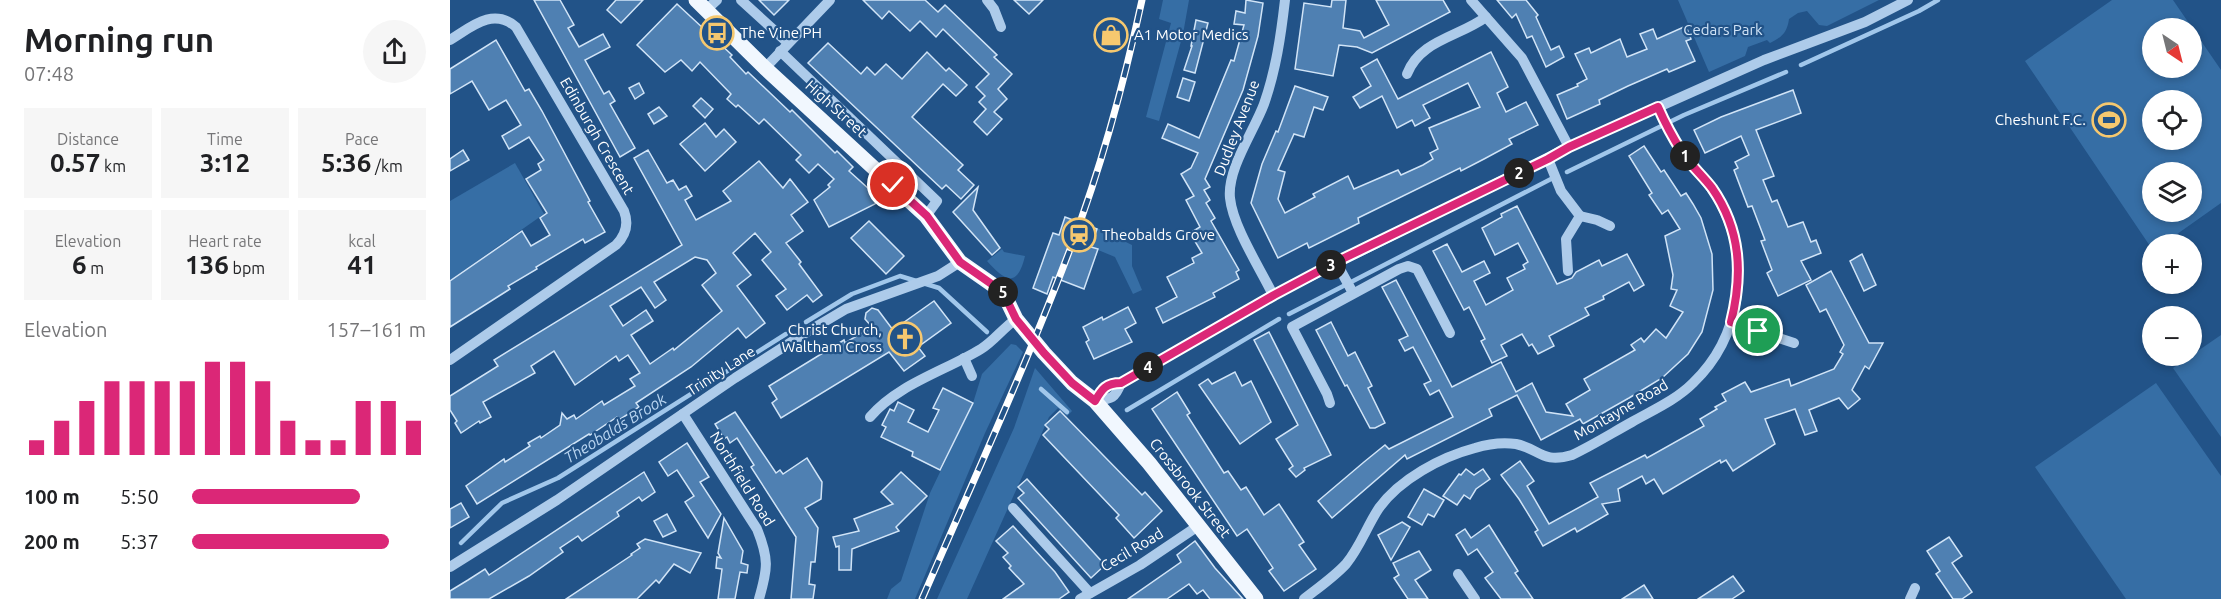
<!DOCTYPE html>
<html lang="en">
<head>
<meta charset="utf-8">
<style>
  :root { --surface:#fff; --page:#f6f6f6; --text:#202124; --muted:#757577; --accent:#db2777 }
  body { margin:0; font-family:Ubuntu,sans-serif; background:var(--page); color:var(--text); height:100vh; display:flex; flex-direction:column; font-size:22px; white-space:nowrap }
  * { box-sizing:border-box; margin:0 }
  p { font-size:20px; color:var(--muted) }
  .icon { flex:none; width:33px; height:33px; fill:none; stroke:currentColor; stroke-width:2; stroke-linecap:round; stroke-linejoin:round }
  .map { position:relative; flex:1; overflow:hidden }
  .sheet { display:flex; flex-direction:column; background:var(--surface); width:450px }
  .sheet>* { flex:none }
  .needle { width:39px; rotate:145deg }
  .tools { position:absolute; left:1692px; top:18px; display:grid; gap:12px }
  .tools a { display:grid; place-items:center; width:60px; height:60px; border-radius:50%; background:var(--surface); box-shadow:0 3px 9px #0003; font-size:30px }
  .pin { position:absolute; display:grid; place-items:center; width:51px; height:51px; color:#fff; margin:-26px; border:3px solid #fff; border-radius:50%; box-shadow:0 2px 6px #0007 }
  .km { position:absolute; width:30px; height:30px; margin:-15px; border-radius:50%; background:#222; color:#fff; font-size:16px; line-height:30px; text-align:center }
  .round { display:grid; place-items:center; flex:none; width:63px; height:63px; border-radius:32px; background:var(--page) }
  .summary { display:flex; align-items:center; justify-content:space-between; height:102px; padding:0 24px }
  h1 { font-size:33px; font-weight:600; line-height:45px }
  .stats { display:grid; grid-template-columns:repeat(3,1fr); gap:9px; height:102px; padding:6px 24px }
  .stats div { display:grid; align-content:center; border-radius:0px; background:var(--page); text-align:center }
  .stats b { font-size:26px; font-weight:600 }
  .stats small { font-size:16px; font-weight:400 }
  .stats p { font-size:16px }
  .chart { height:168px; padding:12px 24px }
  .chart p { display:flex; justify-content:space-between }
  .chart svg { width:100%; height:108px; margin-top:6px; stroke:var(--accent); stroke-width:6 }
  ul { padding:0 24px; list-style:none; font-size:20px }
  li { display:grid; grid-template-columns:96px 72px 1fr; align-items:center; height:45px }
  li i { height:15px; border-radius:8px; background:var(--accent) }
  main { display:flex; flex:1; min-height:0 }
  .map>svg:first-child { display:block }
  .green { fill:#366ea5; fill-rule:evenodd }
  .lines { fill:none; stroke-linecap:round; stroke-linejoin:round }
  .stream { stroke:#a1c7eb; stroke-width:4.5 }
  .building { fill:#4f80b2; stroke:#d1e4f7; stroke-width:1.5; fill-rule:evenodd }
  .minor { stroke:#adcbea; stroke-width:10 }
  .major { stroke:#f1f7fe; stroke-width:15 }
  .rail-casing { stroke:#fff; stroke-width:7 }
  .rail { stroke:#225388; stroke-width:4.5; stroke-dasharray:14; stroke-linecap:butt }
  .route-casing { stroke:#fff; stroke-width:12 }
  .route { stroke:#db2777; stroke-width:8 }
  .labels { text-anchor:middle; stroke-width:4.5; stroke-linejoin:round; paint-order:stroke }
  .park-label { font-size:15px; fill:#d1e4f7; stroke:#225388 }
  .poi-label { font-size:15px; fill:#fff; stroke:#225388; text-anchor:start }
  .street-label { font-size:15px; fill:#fff; stroke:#225388 }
  .water-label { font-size:16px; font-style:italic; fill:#b9d5f1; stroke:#225388 }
</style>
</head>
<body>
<main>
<section class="sheet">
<div class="summary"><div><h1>Morning run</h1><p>07:48</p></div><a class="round"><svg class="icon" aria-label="share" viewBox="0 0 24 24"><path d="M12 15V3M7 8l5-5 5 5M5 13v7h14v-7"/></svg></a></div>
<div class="stats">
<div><p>Distance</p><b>0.57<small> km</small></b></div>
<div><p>Time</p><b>3:12</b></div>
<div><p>Pace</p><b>5:36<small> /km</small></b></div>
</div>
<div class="stats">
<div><p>Elevation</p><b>6<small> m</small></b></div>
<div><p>Heart rate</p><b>136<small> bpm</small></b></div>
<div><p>kcal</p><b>41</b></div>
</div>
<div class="chart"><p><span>Elevation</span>157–161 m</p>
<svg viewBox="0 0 160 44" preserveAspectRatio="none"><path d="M5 44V38M15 44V30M25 44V22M35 44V14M45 44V14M55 44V14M65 44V14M75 44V6M85 44V6M95 44V14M105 44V30M115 44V38M125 44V38M135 44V22M145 44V22M155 44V30"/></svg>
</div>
<ul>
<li><b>100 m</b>5:50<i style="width:72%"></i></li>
<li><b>200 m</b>5:37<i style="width:84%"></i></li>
</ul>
</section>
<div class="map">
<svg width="1771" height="599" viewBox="0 0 1771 599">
  <rect width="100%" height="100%" fill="#225388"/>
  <g class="green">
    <path d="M713,0H739L733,34L709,121L696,117L721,23L709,19Z"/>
    <path d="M1228,0H1429L1377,26L1369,25L1357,11L1348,13L1339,19C1337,33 1332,37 1320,43L1317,40L1298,47L1295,56L1259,72Z"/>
    <path d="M1662,0H1723L1771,70V203L1713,244H1702V249L1575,61ZM1702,28H1742V68H1702ZM1702,100H1742V140H1702ZM1702,172H1742V212H1702Z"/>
    <path d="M65,163L94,214L0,280V201Z"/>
    <path d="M647,228L682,245V266L692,290L683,294L665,257L641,247Z"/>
    <path d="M552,249L554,252L575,256C567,289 555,281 537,261Z"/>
    <path d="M1771,335V437L1723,368Z"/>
    <path d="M561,344L566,345L573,352L535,433L465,599H437L441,589L451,581L480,493L523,403L532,374Z"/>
    <path d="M585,368L622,411L617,416L608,408L599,417L517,599H487L564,428Z"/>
    <path d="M1706,383L1771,476V599H1676L1585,467Z"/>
  </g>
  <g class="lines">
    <g class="stream">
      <path d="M1351,65L1469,11L1488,0"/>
      <path d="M1117,172L1234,115L1336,72"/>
      <path d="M839,314L1101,179"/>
      <path d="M356,322L402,294L450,276L489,288L537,332"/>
      <path d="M591,389L617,412"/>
      <path d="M677,410L829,319"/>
      <path d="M11,543L52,503L108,478L336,334"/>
    </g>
  </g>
  <g class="building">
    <path d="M84,0H110L124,25L118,28L129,47L153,34L160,47L135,60L154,94L159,91L165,101L160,104L185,148L170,157Z"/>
    <path d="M166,0H193L171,23L157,10Z"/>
    <path d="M309,0H339L324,15Z"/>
    <path d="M413,0H475L488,12L495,5L547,55L544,57L562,74L548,89L557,99L544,112L552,119L537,135L524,122L536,109L529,102L535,96L526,87L539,74L493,29L486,37L470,21L460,31L439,11L432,19Z"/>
    <path d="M564,0H593L579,14Z"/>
    <path d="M796,0L813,3L808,36L793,90L755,179L760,187L754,190L760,200L756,203L765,218L761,221L789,270L786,272L789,279L763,293L765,297L713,323L706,308L727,297L717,277L744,263L742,258L752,253L740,233L750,227L736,200L744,196L731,174L741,168L748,153L712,138L718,124L749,138L781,60L784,61L794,25L784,24L786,11L795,13Z"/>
    <path d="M882,0H896L893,28L910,31L914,38L939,25L926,0H993L1000,12L922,53L907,47L889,45L883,76L845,69L854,3L881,7Z"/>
    <path d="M1047,0H1076L1088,15L1086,17L1101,50L1109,46L1114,57L1096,67L1082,36L1077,38L1066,14L1062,18Z"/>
    <path d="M227,4L282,55L280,57L296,74L298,72L340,112L342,110L385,153L387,151L403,167L399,171L430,199L425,204L379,227L364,200L380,187L378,185L384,179L368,164L359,173L346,160L351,155L314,119L309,124L288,105L286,107L277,99L281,94L250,62L242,71L231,60L215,72L187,45Z"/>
    <path d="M746,20L758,23L745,73L734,70L742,46H741Z"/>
    <path d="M1236,26L1241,39L1236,41L1245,61L1219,72L1217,69L1178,86L1149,100L1150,104L1117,119L1107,95L1128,86L1127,84L1137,79L1125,54L1139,48L1141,53L1170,39L1177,57L1197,49L1190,34L1203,29L1207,39Z"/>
    <path d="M46,40L75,91L79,89L92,111L140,201L138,202L155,232L135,243L133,239L86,267L87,269L58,286L60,289L0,327V281L72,231L81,246L100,235L90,218L97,213L76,179L91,170L88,164L94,160L79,137L59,149L52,136L71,125L56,100L39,110L22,81L0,94V69Z"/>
    <path d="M378,43L411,74L417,67L425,75L436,64L452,79L477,52L496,71L499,68L517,85L506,96L493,84L462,117L513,165L508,170L524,185L511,199L496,185L492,189L358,63Z"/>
    <path d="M1041,52L1058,87L1047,93L1056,112L1076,102L1088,125L1059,139L1062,144L1034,159L1011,171L1010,168L908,218L909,223L859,248L857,243L828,258L801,203L812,164L826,131L828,132L845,86L878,97L873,110L864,107L854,137L844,134L828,170L835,172L828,199L835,213L865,197L863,194L898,176L904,189L948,170L951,175L973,165L983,159L980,153L988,149L979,128L1030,107L1018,83L973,105L980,118L965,126L962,120L947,128L932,96L910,108L903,97L921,86L911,68L927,59L948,99Z"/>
    <path d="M733,78L745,82L739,101L727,97Z"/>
    <path d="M189,83L194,93L185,99L179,88Z"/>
    <path d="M1343,90L1351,113L1306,130L1324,176L1313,180L1322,202L1327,200L1338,227L1353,222L1361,242L1366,240L1371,253L1351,261L1361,280L1328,296L1317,273L1322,270L1311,241L1315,240L1302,206L1298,207L1284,170L1288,168L1285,162L1299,155L1291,136L1255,153L1244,130L1271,117Z"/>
    <path d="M251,98L263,109L255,118L243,106Z"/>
    <path d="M209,107L217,116L204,124L198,114Z"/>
    <path d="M255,123L266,137L274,129L286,142L255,171L230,144Z"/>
    <path d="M1194,146L1211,172L1214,170L1231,196L1236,193L1243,204L1251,218L1262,254L1263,290L1252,332L1238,354L1212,378L1179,398L1133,424L1130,419L1091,440L1067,395L1039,409L1042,416L957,459L955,455L882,518L868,501L914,462L935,445L939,449L1003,417L989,390L980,395L974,384L981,381L963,347L955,351L949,340L958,336L932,287L946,280L1002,387L1051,362L1066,392L1082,383L1096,412L1123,416L1116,404L1140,390L1134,379L1185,350L1181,345L1191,338L1194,342L1206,329L1216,338L1233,312L1220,306L1227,290L1221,289L1223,275L1215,236L1230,229L1218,210L1212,214L1199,195L1202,193L1179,156Z"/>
    <path d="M13,150L19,160L0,171V159Z"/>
    <path d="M198,150L217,183L223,180L229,190L236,186L242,196L235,200L246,220L281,201L273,191L309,161L333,188L340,179L358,202L341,215L353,231L336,243L351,262L349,264L372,295L363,302L357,295L337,310L326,296L336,289L312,260L321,252L305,233L283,253L301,275L287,286L315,323L296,338L288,328L241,367L186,403L189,407L169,420L167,417L140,435L139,434L27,504L16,486L54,459L55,462L80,446L78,443L90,436L91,438L110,425L112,413L117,419L124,415L126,419L152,401L154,405L185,386L180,379L190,373L178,355L169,361L166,356L125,385L104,351L81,366L85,373L33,402L41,417L30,423L29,421L11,433L5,423L7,421L0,410V396L48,366L44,360L232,245L184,158ZM245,257L257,260L266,273L252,285L272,311L224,350L223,348L200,364L181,335L203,321L196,310L173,326L160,306L191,287L205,308L216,300L204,282Z"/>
    <path d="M528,187L523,210L550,248L542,255L503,212Z"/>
    <path d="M1067,206L1107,284L1122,278L1126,272L1149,260L1152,266L1177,254L1194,285L1184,291L1179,282L1153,296L1154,299L1135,308L1139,315L1099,336L1104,346L1088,354L1082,344L1079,346L1072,334L1051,345L1057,356L1042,363L1031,341L1035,339L1019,307L1014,310L983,251L997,244L1012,272L1034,261L1040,273L1024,281L1036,305L1063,290L1057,278L1075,269L1073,265L1078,262L1068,243L1045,255L1032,228L1052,217L1051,214Z"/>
    <path d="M615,217L647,229L641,247L648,249L634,289L603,277L597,294L583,288L603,233L609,235Z"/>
    <path d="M419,221L454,256L436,274L401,238Z"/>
    <path d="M1412,254L1426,285L1414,291L1400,261Z"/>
    <path d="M1381,271L1419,343H1433L1419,369L1415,366L1402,390L1410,399L1398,409L1389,398L1359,410L1367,431L1355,435L1345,409L1315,419L1325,444L1283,471L1276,460L1271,463L1270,460L1213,494L1204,479L1196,484L1192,476L1168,489L1170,501L1152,504L1158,514L1127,532L1125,528L1093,546L1085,532L1088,530L1069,499L1051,475L1070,461L1084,481L1077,486L1099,524L1148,497L1140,483L1195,455L1197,458L1254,426L1250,419L1267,409L1265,407L1276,401L1272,394L1295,382L1301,392L1339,379L1341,386L1384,369L1393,354L1390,352L1394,345L1376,309L1370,312L1356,285Z"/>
    <path d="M484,301L501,323L468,347L475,356L454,371L439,352L331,418L322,403L327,399L319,386L394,340L395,343L422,327L415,319L416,313L422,308L428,310L443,330Z"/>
    <path d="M678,307L686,323L675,329L682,342L644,359L636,342L639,340L633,327L652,317L653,320Z"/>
    <path d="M881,322L898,356L905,352L922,386L918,388L935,423L925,428H920L897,385L895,386L866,330Z"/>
    <path d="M819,332L881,455L854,468L855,470L846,477L839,469L843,466L826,439L848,425L804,340Z"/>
    <path d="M785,372L792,386L801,381L821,422L790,444L749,385L758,379L762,384Z"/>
    <path d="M493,388L523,403L490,470L462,456L463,452L431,437L436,427L432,425L440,409L444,411L448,402L464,410L458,422L478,432L489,410L483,408Z"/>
    <path d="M727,392L740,413L737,415L774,473L778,471L791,490L796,487L814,515L829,504L854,542L849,545L866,569L834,591L819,571L823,568L797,529L787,536L702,409Z"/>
    <path d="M610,411L692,495L695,492L712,511L684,538L666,518L669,515L593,435L599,429L595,425Z"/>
    <path d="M285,412L326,473L330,470L333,474L357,458L372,482L371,499L355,508L368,528L365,562H361L359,584L365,585L363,599H341L346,537L301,467L304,465L287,438L280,443L277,437L274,439L265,424Z"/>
    <path d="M237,443L259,477L250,482L271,514L258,538L235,502L244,496L227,470L218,476L209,462Z"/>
    <path d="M1016,469L1024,475L1033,469L1040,479L1026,489L1020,499L1014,495L1007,505L993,496L1009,474L1011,475Z"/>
    <path d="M194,472L205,492L192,501L189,497L167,512L169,516L132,541L128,536L110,548L113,552L79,576L39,599H0V591L18,580L35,569L39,575Z"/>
    <path d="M451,472L477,496L446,527L449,531L402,549L401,570H389V546L386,547L383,537L409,531L404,519L443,504L431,492Z"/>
    <path d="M577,479L655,565L641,578L568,498L574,493L568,487Z"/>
    <path d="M974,489L994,500L984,517L978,514L972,525L958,517Z"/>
    <path d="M11,503L19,517L0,528V509Z"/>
    <path d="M217,514L226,531L213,537L204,521Z"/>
    <path d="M274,518L293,551L291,563L298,565L297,573L290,572L285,599H268L272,569L266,568L267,557L271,558L268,553Z"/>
    <path d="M952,522L960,527L941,560L928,535Z"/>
    <path d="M1039,525L1068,571L1065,573L1083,599H1051L1035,578L1043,572L1027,549L1018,555L1006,535L1015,529L1021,538Z"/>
    <path d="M563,526L605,572L619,592L609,599H553L574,584L559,568L561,566L553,557L558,553L546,541Z"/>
    <path d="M1499,537L1512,556L1502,563L1522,592L1512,599H1503L1486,574L1490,571L1477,551Z"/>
    <path d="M195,539L251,553L240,573L224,564L209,583L206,580L187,599H116L182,555L181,554L190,548L187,544Z"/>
    <path d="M745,541L765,568L793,599H760L753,590L747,594L739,584L717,599H678L731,562L727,555Z"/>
    <path d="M969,551L981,570L965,580L978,599H958L944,578L949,575L943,563Z"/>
    <path d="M1283,576L1294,591L1282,599H1248Z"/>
    <path d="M1194,585L1203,599H1172Z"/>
  </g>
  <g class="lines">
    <g class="minor">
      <path d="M291,0L338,43"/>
      <path d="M537,0L544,9L551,27"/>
      <path d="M1021,0L1072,58L1119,147"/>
      <path d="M256,10L267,0"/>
      <path d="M0,40C21,27 43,7 66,27L174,211C179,224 176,235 166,245L0,360"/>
      <path d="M330,51L487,201L476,216"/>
      <path d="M315,68L380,0"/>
      <path d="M957,74C970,40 1009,37 1036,17"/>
      <path d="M1098,159L1111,191L1130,216"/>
      <path d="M886,262L903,293"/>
      <path d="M1118,271L1116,239L1130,216L1147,220L1160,226"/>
      <path d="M823,295C810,268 783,227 780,198C777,169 804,131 814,104C826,70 831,35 835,0"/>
      <path d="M1281,322L1344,343"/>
      <path d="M514,358L522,376"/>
      <path d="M645,401C652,389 656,383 671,383L823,295L1119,147L1314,60L1415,22L1458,0"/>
      <path d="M645,401C661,399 665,399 671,383"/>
      <path d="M880,403L877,394L842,327L949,269L958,266L967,269L1000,333"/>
      <path d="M233,414L307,529C319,559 318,568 309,599"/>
      <path d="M420,417C448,384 495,371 531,349C544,341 553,328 566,319"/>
      <path d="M563,508L640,593"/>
      <path d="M0,567L107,500L285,378L357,332L396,309L488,276L510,262"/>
      <path d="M1008,574L1025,599"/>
      <path d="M630,599L690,565L748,526"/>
      <path d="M854,599C868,588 884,577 896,564C910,547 917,526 929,508C950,479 991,457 1025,448C1038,444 1052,442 1066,444C1090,449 1092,464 1122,455C1143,445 1162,433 1182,422C1203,410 1226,400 1243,383C1291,337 1301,264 1272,206C1263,186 1247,173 1234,155C1223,141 1216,123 1208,107"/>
      <path d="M1460,599L1465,588"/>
    </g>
    <path class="major" d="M246,0L315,68L476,216L510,262L553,292L566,319L594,353L622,383L645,401L699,463L806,599"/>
    <defs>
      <path id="rail" d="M472,599C523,481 577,364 622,244C652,165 674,83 692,0"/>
    </defs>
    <use href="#rail" class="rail-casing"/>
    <use href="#rail" class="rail"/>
  </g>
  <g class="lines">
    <defs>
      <path id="route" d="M443,185L477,216L510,262L553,292L566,319L594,353L622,383L645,401C652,389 656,383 671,383L824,295L886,262L1098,159L1119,147L1208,107C1215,123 1223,138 1232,152C1240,165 1253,176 1262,188C1291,230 1293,274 1281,322L1308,331"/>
    </defs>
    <use href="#route" class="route-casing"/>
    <use href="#route" class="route"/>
  </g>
  <defs>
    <symbol id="bus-ring" viewBox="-11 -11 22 22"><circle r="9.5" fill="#225388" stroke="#f6c86f" stroke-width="1.5"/><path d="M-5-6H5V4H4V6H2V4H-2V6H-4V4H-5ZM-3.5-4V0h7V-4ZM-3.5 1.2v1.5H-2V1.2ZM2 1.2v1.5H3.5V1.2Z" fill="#f6c86f"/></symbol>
    <symbol id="shop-ring" viewBox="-11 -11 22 22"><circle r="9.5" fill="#225388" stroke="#f6c86f" stroke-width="1.5"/><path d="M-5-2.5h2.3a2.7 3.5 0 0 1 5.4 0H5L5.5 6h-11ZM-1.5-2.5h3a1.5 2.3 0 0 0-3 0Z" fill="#f6c86f"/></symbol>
    <symbol id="stadium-ring" viewBox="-11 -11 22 22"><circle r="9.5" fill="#225388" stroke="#f6c86f" stroke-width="1.5"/><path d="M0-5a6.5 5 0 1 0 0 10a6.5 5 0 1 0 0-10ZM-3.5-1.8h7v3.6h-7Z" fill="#f6c86f"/></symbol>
    <symbol id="station-ring" viewBox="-11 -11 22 22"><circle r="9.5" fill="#225388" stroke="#f6c86f" stroke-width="1.5"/><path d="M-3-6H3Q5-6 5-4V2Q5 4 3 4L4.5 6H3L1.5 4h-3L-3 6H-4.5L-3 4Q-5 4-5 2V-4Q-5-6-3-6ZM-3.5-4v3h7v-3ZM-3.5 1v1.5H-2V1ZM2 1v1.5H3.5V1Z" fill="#f6c86f"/></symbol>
    <symbol id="church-ring" viewBox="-11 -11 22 22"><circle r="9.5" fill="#225388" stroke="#f6c86f" stroke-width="1.5"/><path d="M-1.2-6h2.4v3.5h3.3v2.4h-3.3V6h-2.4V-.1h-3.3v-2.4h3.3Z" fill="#f6c86f"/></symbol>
  </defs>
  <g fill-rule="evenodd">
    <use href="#bus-ring" x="248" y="14" width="38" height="38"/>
    <use href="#shop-ring" x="642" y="16" width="38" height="38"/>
    <use href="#stadium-ring" x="1640" y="101" width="38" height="38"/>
    <use href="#station-ring" x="610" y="216" width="38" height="38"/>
    <use href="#church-ring" x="436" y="320" width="38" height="38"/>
  </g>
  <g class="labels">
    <g class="park-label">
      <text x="1273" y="35">Cedars Park</text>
    </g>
    <g class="poi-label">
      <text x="290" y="38">The Vine PH</text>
      <text x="684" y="40">A1 Motor Medics</text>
      <text x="1636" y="125" text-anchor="end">Cheshunt F.C.</text>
      <text x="652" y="240">Theobalds Grove</text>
      <text x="432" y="335" text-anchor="end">Christ Church,<tspan x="432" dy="17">Waltham Cross</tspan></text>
    </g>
    <g class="street-label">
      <text transform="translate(386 109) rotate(42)" y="5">High Street</text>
      <text transform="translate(787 128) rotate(-69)" y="5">Dudley Avenue</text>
      <text transform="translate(147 136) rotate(60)" y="5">Edinburgh Crescent</text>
      <text transform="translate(271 371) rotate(-33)" y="5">Trinity Lane</text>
      <text transform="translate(1171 410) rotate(-30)" y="5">Montayne Road</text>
      <text transform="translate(292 479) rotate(58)" y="5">Northfield Road</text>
      <text transform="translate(740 488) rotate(52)" y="5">Crossbrook Street</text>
      <text transform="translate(682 550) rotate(-31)" y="5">Cecil Road</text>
    </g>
    <g class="water-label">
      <text transform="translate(165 428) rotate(-32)" y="6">Theobalds Brook</text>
    </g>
  </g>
</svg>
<div class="tools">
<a><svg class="needle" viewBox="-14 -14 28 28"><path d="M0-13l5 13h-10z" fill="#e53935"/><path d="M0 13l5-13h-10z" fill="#757577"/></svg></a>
<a><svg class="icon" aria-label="locate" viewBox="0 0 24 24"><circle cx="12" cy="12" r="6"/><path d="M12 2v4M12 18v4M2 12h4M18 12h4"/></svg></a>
<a><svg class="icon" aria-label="layers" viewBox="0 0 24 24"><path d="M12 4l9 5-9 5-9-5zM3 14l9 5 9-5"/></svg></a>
<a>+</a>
<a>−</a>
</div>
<div class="pin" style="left:1308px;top:331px;background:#1e9e55"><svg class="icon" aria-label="arrive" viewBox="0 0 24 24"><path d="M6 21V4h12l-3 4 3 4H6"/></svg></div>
<div class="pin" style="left:443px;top:185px;background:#d93025"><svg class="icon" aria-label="check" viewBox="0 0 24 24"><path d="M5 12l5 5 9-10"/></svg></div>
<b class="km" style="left:1235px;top:156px">1</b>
<b class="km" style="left:1069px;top:173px">2</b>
<b class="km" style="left:881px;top:265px">3</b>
<b class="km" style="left:698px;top:367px">4</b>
<b class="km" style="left:553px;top:292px">5</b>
</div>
</main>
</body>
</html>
